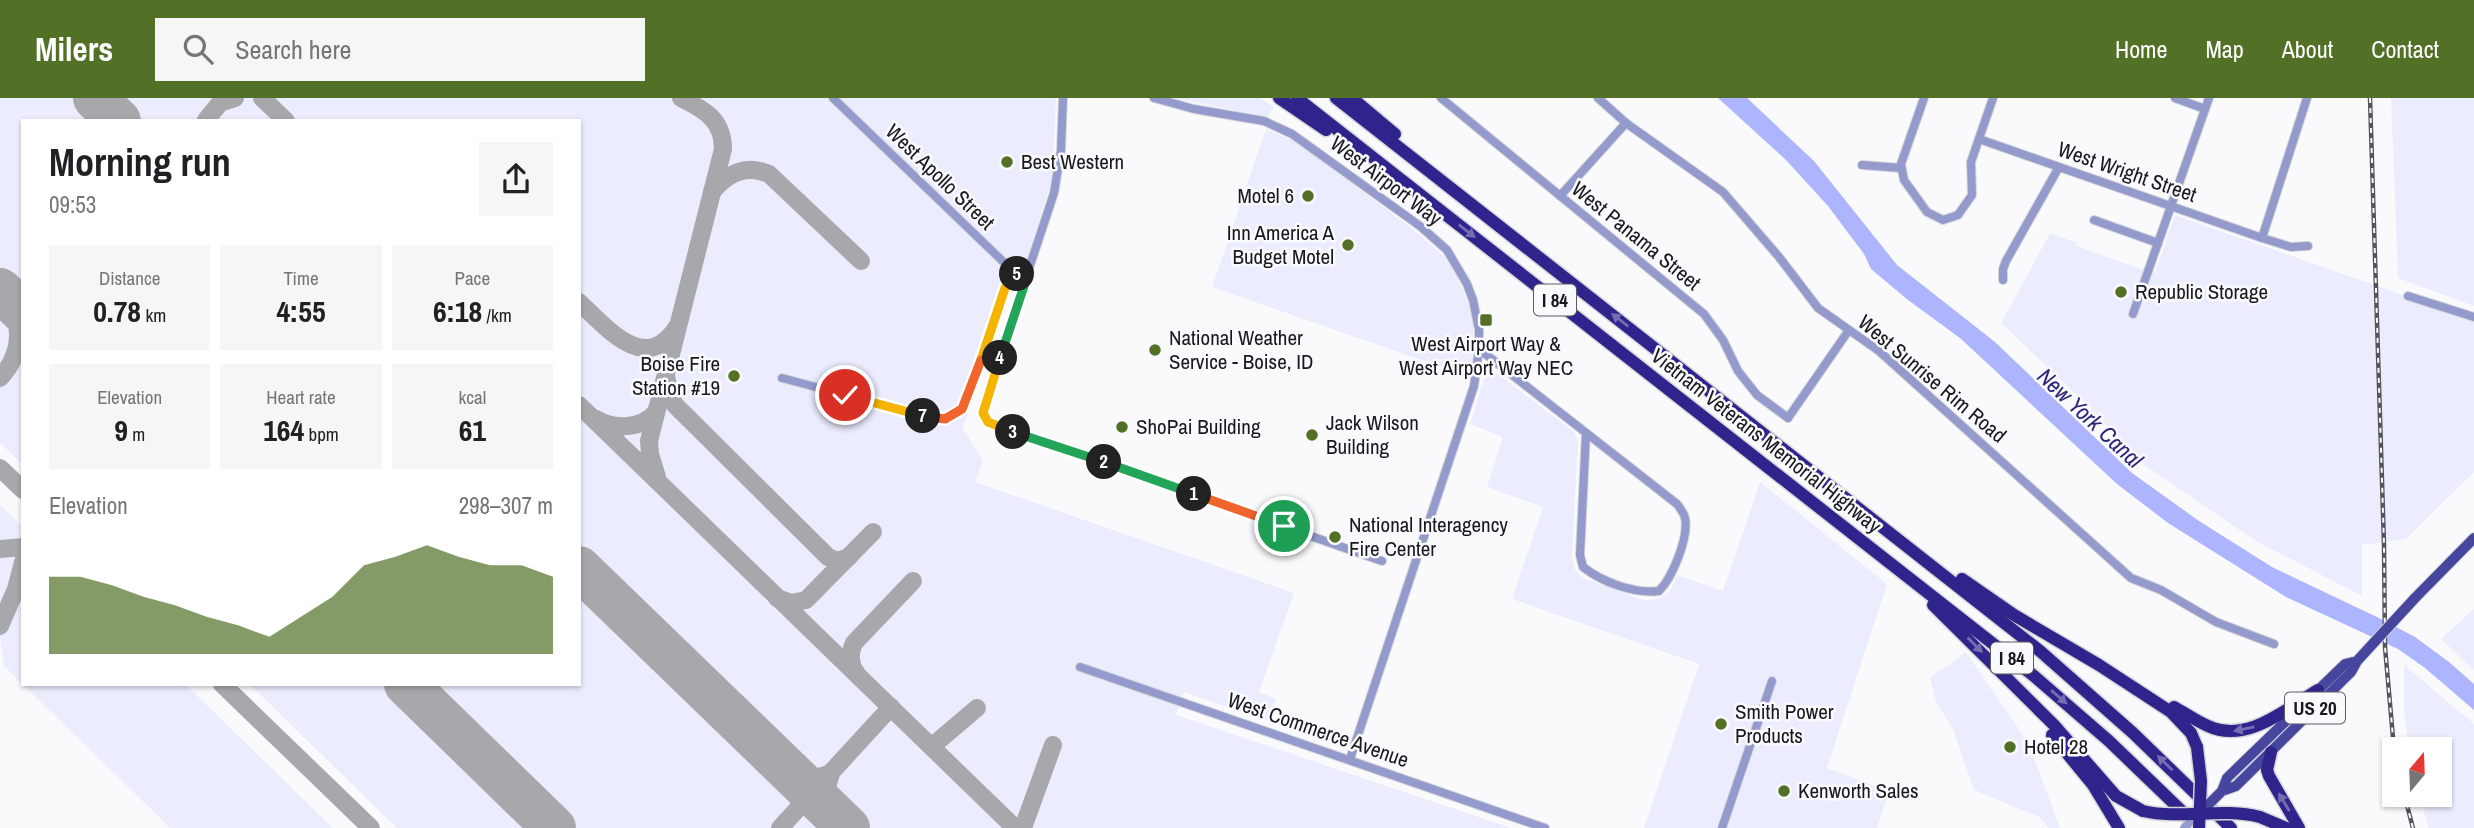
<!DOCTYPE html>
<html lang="en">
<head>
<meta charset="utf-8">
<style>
  :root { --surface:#fff; --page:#f6f6f6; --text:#202124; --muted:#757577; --accent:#527127 }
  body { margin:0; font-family:"Archivo Narrow",sans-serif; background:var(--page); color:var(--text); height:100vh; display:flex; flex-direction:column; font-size:26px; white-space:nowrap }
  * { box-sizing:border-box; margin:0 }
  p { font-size:23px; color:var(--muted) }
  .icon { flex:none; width:38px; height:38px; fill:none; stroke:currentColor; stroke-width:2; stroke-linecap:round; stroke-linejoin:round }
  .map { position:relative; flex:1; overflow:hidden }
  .panel { position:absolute; left:21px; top:21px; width:560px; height:567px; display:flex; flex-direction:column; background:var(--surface); border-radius:0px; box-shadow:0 2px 5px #0004 }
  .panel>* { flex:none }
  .needle { width:46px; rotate:19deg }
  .tools { position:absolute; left:2382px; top:639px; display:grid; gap:14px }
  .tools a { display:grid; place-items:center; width:70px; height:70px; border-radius:0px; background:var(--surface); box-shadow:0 2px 5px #0004; font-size:35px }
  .pin { position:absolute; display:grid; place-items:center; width:60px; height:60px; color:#fff; margin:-30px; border:4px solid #fff; border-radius:50%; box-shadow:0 2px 7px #0007 }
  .km { position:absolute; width:35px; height:35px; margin:-18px; border-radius:50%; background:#222; color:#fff; font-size:19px; line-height:35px; text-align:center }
  .round { display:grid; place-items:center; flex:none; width:74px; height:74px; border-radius:0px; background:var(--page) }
  .overview { display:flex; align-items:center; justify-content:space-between; height:119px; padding:0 28px }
  h1 { font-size:38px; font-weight:800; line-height:52px }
  .figures { display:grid; grid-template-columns:repeat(3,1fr); gap:10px; height:119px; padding:7px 28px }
  .figures div { display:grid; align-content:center; border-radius:0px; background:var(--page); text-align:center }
  .figures b { font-size:30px; font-weight:800 }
  .figures small { font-size:19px; font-weight:400 }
  .figures p { font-size:19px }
  .chart { height:196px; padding:14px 28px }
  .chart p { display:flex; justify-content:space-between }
  .chart svg { width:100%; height:126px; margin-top:7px; fill:var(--accent); opacity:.7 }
  header { display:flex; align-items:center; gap:42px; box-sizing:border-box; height:98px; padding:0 35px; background:var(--accent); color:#fff }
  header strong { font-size:33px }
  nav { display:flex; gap:38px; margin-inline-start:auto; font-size:24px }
  .search { width:490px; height:63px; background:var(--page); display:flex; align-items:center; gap:18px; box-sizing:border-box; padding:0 24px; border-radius:0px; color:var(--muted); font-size:26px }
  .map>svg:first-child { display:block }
  .built { fill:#ebedff }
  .water { fill:#adb5fe }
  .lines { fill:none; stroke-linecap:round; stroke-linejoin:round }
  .taxiway { stroke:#a7a8ab; stroke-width:18 }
  .runway { stroke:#a7a8ab; stroke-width:44 }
  .minor-casing { stroke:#d6d6d9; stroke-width:10 }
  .major-casing { stroke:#d6d6d9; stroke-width:12 }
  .highway-casing { stroke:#d6d6d9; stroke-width:15 }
  .minor { stroke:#949acc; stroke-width:8 }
  .major { stroke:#46469e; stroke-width:10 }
  .highway { stroke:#2f238c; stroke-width:12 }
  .rail-casing { stroke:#545559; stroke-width:4.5 }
  .rail { stroke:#fafafd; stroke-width:2; stroke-dasharray:5; stroke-linecap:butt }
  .minor-bridge-casing { stroke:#d6d6d9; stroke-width:10; stroke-linecap:butt }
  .major-bridge-casing { stroke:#d6d6d9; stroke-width:12; stroke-linecap:butt }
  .highway-bridge-casing { stroke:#d6d6d9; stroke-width:15; stroke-linecap:butt }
  .minor-bridge { stroke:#949acc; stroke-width:8 }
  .major-bridge { stroke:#46469e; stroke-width:10 }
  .highway-bridge { stroke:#2f238c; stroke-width:12 }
  .oneway { fill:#766eb4 }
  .split-1-casing { stroke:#fff; stroke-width:14 }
  .split-2-casing { stroke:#fff; stroke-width:14 }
  .split-3-casing { stroke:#fff; stroke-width:14 }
  .split-4-casing { stroke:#fff; stroke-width:14 }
  .split-5-casing { stroke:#fff; stroke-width:14 }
  .split-6-casing { stroke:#fff; stroke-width:14 }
  .split-7-casing { stroke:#fff; stroke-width:14 }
  .split-8-casing { stroke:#fff; stroke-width:14 }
  .split-1 { stroke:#f0652b; stroke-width:9 }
  .split-2 { stroke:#22a559; stroke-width:9 }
  .split-3 { stroke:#22a559; stroke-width:9 }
  .split-4 { stroke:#f5b400; stroke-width:9 }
  .split-5 { stroke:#22a559; stroke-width:9 }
  .split-6 { stroke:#f5b400; stroke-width:9 }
  .split-7 { stroke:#f0652b; stroke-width:9 }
  .split-8 { stroke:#f5b400; stroke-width:9 }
  .poi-dot { fill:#527127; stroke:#fafafd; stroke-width:2.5 }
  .labels { text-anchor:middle; stroke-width:5; stroke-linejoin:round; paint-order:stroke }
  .shield { fill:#fafafd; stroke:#5c5c60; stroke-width:2 }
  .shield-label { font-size:19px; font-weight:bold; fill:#18191d }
  .poi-label { font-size:21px; fill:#18191d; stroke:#fafafd; text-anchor:start }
  .street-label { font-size:21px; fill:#18191d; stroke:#fafafd }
  .water-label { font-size:23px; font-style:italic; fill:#2b2678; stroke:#fafafd }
</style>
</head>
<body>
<header>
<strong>Milers</strong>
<div class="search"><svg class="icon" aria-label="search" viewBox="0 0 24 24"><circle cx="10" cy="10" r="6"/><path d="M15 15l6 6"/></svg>Search here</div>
<nav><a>Home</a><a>Map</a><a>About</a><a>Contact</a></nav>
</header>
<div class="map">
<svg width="2474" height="730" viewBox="0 0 2474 730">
  <rect width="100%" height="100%" fill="#fafafd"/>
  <g class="built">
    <path d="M0,0H826L1006,173L1008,195L962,333L966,335L983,363L975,384L1294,495L1259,594L1276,601L1268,623L1184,594L1176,617L1511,730H397L249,586H579V23H23V367L0,345Z"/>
    <path d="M838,0H1056L1053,70L1050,88L1025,166L1014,167Z"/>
    <path d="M1173,0H1260L1274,9L1268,19Z"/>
    <path d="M2391,0H2474V208L2398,180Z"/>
    <path d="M1266,31L1299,45L1410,129L1444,158L1456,177L1469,206L1473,228L1474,254L1470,279L1212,189Z"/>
    <path d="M2175,117L2474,222V374L2406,441L2362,447V498L2254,442L2140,364L2089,309L2001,225L2050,135L2077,145V148L2141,171L2155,174Z"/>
    <path d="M1493,272L1574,334L1578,343L1572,460L1575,472L1583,480L1643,502H1652L1664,498L1671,492L1677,477L1723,493L1760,384L1887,486L1827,670L1889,693L1877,730H1644L1699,566L1512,501L1543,409L1487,389L1503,339L1470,326L1486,274Z"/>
    <path d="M0,407L23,429V586H185L333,730H170L4,568L0,540Z"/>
    <path d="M2474,511V572L2441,541Z"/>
    <path d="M1966,554L2029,646L2060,730H2049L2039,719L1974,692L1953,631L1936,604L1930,580Z"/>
    <path d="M2404,567L2474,626V730H2429L2419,697L2440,696V651H2409L2404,612Z"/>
  </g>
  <path class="water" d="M1718,0H1747L1814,63L1897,167L1995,244L2132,375L2199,423L2272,469L2379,520L2415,539L2449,564L2474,586V612L2425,570L2398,551L2286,499L2168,425L2117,386L1960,240L1908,202L1871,171L1864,156L1828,108L1786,62Z"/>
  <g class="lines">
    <g class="taxiway">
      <path d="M262,0L286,23"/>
      <path d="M206,22L220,5L235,0"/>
      <path d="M712,94C727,75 746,66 769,76L861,163"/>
      <path d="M579,204C606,229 645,278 677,229"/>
      <path d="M0,280C24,254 23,223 3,195"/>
      <path d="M667,282L668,294L675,307L828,459L837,463L849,459"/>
      <path d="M579,307L1015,730"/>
      <path d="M596,321C614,332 642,331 656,314"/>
      <path d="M0,370L23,392"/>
      <path d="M657,379L650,356L649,343L723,51C723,22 705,12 681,0"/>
      <path d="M0,451L23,449"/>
      <path d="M777,500L791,505L806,502L873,434"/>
      <path d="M0,528L16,491L23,464"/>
      <path d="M857,576C849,566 849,556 854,545L913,483"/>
      <path d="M222,586L371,730"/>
      <path d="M937,644L977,610"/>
      <path d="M787,671L812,681L829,676"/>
      <path d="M831,675L826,693L834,717"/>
      <path d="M780,730L891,609"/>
      <path d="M1020,730L1024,727L1053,647"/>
    </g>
    <g class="runway">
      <path d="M95,0L119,23"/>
      <path d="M0,192L23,214"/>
      <path d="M579,470L848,730"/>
      <path d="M406,586L554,730"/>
    </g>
    <defs>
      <g id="minor">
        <path d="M833,0L1015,175L1027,179"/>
        <path d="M1063,0L1061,52L1054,95L983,309L984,320L993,327L1382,463"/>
        <path d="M1154,0L1194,11L1264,23L1292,36L1420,128L1447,152L1467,186L1473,202L1479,232V251L1474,288L1350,661"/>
        <path d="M1441,0L1704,216L1723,242L1738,273L1757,297L1788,320L1849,232"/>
        <path d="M1598,0L1626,25L1723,94L1779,159L1818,210L1879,253L2131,480L2161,492L2216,524L2274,546"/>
        <path d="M1924,0L1901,66L1904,82L1927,114L1943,122L1958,117L1972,97L1971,64L1993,0"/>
        <path d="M2175,0L2205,11"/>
        <path d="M1979,41L2262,140L2291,149L2308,148"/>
        <path d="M1862,67L1901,70"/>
        <path d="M1560,98L1626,25"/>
        <path d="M2094,122L2158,145"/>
        <path d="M2262,140L2307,0"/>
        <path d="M2003,182V171L2006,163L2059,69"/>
        <path d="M2408,198L2474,219"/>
        <path d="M2133,216L2209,0"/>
        <path d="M1479,251L1677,406C1680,410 1684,415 1685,420C1689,440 1672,480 1659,493C1634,496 1602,484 1583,469L1580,457L1586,335"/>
        <path d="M782,280L935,321C949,321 959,317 966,305L1005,190L1015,175"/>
        <path d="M1080,569L1545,730"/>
        <path d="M1722,730L1772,583"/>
      </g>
      <g id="major">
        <path d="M2415,500L2474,440"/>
        <path d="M2222,693L2227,680L2345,566L2357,563"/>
        <path d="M2222,693L2236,688L2351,574L2357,563"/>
      </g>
      <g id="highway">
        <path d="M1279,0L1326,32"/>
        <path d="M1297,0L2034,578L2109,643L2190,721"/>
        <path d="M1336,0L2040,553L2133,635L2231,730"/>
        <path d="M1352,0L1395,36"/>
        <path d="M1962,481L2014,517L2099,567L2171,614L2191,635L2197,649"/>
        <path d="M1933,507L2054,627L2116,698L2143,713"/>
        <path d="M2174,609C2185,615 2196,623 2208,628C2247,646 2286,611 2318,592"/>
        <path d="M2052,637L2093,687L2119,730"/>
        <path d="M2271,654L2267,672L2269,678L2299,730"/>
        <path d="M2260,719L2286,730"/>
      </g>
    </defs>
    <use href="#minor" class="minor-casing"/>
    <use href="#major" class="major-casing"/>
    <use href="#highway" class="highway-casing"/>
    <use href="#minor" class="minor"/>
    <use href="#major" class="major"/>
    <use href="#highway" class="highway"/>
    <defs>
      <g id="rail">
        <path d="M2370,0L2384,447L2385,549L2394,651"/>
        <path d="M2404,696L2413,730"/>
      </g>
    </defs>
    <use href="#rail" class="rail-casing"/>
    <use href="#rail" class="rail"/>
    <defs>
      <path id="minor-bridge" d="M2184,730L2199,715"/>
      <g id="major-bridge">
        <path d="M2357,563L2415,500"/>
        <path d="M2200,715L2222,693"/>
      </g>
      <g id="highway-bridge">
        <path d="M2197,649L2201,683L2199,730"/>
        <path d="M2143,713C2181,722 2221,709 2260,719"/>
      </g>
    </defs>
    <use href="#minor-bridge" class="minor-bridge-casing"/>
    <use href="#major-bridge" class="major-bridge-casing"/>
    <use href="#highway-bridge" class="highway-bridge-casing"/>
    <use href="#minor-bridge" class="minor-bridge"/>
    <use href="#major-bridge" class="major-bridge"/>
    <use href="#highway-bridge" class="highway-bridge"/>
  </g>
  <defs><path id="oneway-solid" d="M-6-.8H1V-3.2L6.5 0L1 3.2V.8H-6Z" transform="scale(1.75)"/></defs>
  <g class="oneway">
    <use href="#oneway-solid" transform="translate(1467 133) rotate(38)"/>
    <use href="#oneway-solid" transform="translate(1620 222) rotate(-142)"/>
    <use href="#oneway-solid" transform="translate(1975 547) rotate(45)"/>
    <use href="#oneway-solid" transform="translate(2059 599) rotate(41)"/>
    <use href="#oneway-solid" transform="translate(2244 631) rotate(169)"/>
    <use href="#oneway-solid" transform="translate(2165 665) rotate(-136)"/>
    <use href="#oneway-solid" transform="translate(2284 704) rotate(-121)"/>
  </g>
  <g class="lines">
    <defs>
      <path id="split-1" d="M1194,396L1284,428"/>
      <path id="split-2" d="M1104,364L1194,396"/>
      <path id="split-3" d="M1013,334L1104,364"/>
      <path id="split-4" d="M1000,260L983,315L988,324L1013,334"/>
      <path id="split-5" d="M1000,260L1027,179L1017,176"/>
      <path id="split-6" d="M981,262L1005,190L1015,175L1017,176"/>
      <path id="split-7" d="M923,318L945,321L962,311L981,262"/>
      <path id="split-8" d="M845,297L923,318"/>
    </defs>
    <use href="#split-1" class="split-1-casing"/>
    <use href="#split-2" class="split-2-casing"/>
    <use href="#split-3" class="split-3-casing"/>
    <use href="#split-4" class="split-4-casing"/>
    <use href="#split-5" class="split-5-casing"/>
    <use href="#split-6" class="split-6-casing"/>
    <use href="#split-7" class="split-7-casing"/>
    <use href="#split-8" class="split-8-casing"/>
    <use href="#split-1" class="split-1"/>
    <use href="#split-2" class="split-2"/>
    <use href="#split-3" class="split-3"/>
    <use href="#split-4" class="split-4"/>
    <use href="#split-5" class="split-5"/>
    <use href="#split-6" class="split-6"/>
    <use href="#split-7" class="split-7"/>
    <use href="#split-8" class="split-8"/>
  </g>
  <g class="poi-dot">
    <circle cx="1007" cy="64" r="7"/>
    <circle cx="1308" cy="98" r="7"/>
    <circle cx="1348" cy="147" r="7"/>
    <circle cx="2121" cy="194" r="7"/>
    <rect x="1479" y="215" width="14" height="14" rx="3.5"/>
    <circle cx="1155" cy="252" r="7"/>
    <circle cx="734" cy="278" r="7"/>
    <circle cx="1122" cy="329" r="7"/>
    <circle cx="1312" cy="337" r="7"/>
    <circle cx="1335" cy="439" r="7"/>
    <circle cx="1721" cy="626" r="7"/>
    <circle cx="2010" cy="649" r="7"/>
    <circle cx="1784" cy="693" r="7"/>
  </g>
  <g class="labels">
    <g class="shield">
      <rect x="1534" y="186.5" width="42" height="31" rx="5"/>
      <rect x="1991" y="544.5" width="42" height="31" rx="5"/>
      <rect x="2285" y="594.5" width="60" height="31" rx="5"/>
    </g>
    <g class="shield-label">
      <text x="1555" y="209">I 84</text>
      <text x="2012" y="567">I 84</text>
      <text x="2315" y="617">US 20</text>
    </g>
    <g class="poi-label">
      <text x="1021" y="71">Best Western</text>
      <text x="1294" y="105" text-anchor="end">Motel 6</text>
      <text x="1334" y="142" text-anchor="end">Inn America A<tspan x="1334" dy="24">Budget Motel</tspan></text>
      <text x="2135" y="201">Republic Storage</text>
      <text x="1169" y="247">National Weather<tspan x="1169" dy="24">Service - Boise, ID</tspan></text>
      <text x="1486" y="253" text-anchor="middle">West Airport Way &amp;<tspan x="1486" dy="24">West Airport Way NEC</tspan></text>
      <text x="720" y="273" text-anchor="end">Boise Fire<tspan x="720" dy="24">Station #19</tspan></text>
      <text x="1326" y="332">Jack Wilson<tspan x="1326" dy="24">Building</tspan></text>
      <text x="1136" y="336">ShoPai Building</text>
      <text x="1349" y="434">National Interagency<tspan x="1349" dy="24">Fire Center</tspan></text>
      <text x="1735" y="621">Smith Power<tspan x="1735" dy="24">Products</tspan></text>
      <text x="2024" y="656">Hotel 28</text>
      <text x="1798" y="700">Kenworth Sales</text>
    </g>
    <g class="street-label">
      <text transform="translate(2127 74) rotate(19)" y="7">West Wright Street</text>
      <text transform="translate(940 79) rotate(44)" y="7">West Apollo Street</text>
      <text transform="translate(1386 83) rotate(37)" y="7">West Airport Way</text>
      <text transform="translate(1636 138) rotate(39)" y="7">West Panama Street</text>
      <text transform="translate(1932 281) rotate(40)" y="7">West Sunrise Rim Road</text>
      <text transform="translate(1766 343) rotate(38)" y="7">Vietnam Veterans Memorial Highway</text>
      <text transform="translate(1318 632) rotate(19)" y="7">West Commerce Avenue</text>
    </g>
    <g class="water-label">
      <text transform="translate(2090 320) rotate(43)" y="8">New York Canal</text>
    </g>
  </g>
</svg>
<div class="tools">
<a><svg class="needle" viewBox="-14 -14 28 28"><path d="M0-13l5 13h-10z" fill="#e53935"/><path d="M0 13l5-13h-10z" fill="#757577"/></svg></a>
</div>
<div class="pin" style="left:1284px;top:428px;background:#1e9e55"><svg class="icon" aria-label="arrive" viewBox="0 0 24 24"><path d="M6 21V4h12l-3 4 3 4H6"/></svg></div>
<div class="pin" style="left:845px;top:297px;background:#d93025"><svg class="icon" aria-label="check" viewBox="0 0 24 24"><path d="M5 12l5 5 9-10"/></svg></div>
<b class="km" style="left:1194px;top:396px">1</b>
<b class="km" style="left:1104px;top:364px">2</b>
<b class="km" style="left:1013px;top:334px">3</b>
<b class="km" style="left:1000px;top:260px">4</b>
<b class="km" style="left:1017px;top:176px">5</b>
<b class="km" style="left:923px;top:318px">7</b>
<section class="panel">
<div class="overview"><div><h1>Morning run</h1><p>09:53</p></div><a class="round"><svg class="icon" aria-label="share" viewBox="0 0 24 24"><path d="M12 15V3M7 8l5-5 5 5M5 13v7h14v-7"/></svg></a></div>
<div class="figures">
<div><p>Distance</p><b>0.78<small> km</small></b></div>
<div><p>Time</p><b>4:55</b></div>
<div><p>Pace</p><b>6:18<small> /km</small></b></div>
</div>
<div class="figures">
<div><p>Elevation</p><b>9<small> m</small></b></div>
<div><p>Heart rate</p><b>164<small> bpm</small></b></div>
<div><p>kcal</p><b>61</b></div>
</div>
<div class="chart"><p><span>Elevation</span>298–307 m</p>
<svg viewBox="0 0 160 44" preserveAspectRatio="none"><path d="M0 44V17L10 17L20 20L30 24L40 27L50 31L60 34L70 38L80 31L90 24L100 13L110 10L120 6L130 10L140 13L150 13L160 17V44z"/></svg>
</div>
</section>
</div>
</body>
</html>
